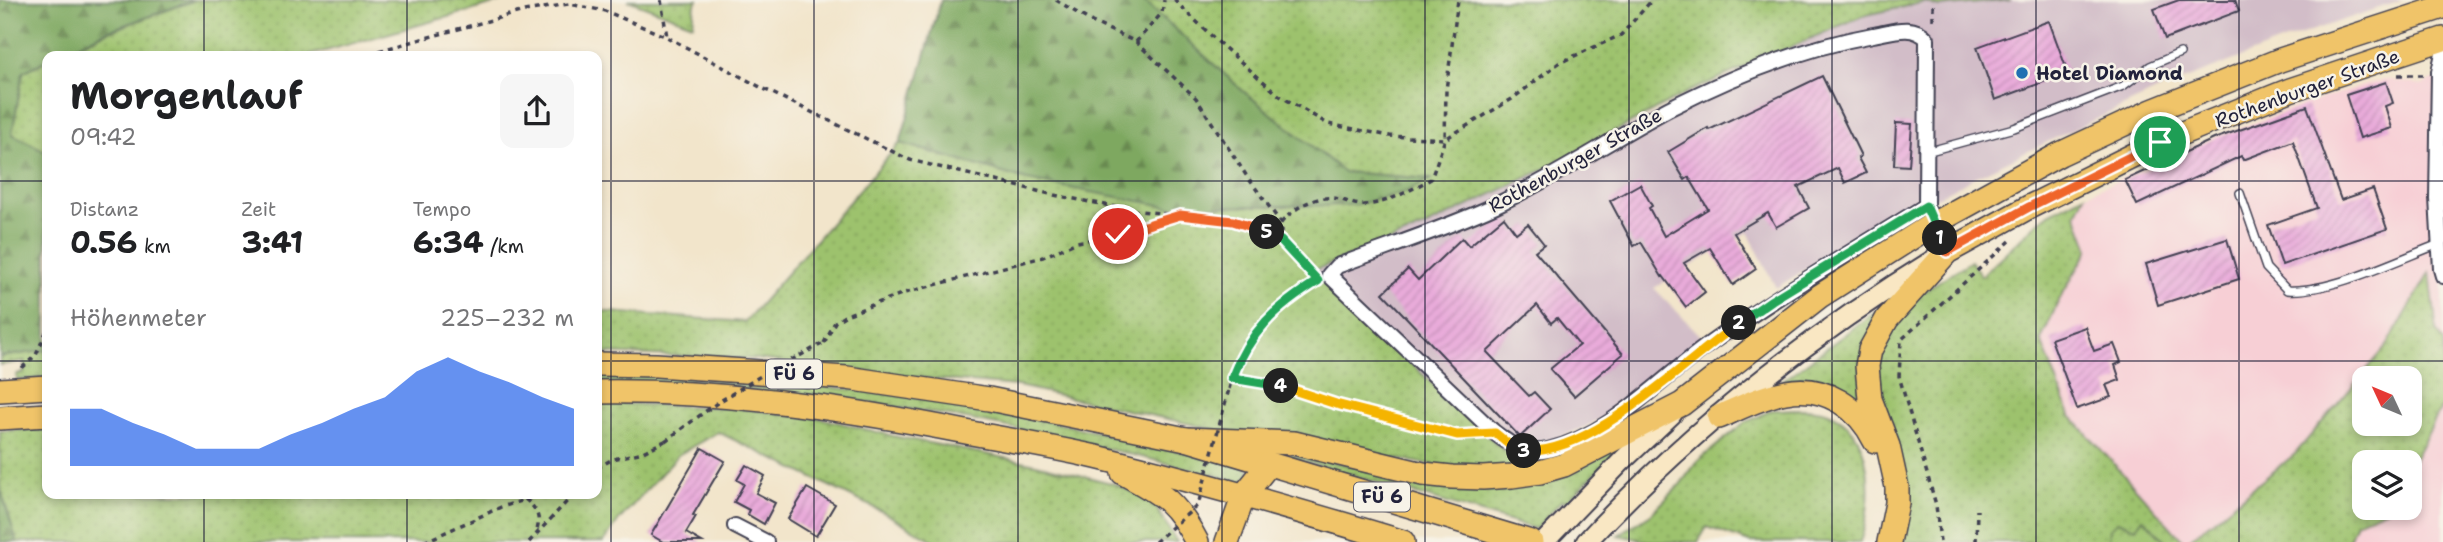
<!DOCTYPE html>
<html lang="de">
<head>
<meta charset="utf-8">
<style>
  :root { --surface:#fff; --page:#f6f6f6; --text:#202124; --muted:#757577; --accent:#2563eb }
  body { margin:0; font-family:"Shantell Sans",sans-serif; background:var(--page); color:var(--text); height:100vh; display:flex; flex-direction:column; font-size:26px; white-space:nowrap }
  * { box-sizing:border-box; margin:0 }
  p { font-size:23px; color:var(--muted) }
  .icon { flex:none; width:38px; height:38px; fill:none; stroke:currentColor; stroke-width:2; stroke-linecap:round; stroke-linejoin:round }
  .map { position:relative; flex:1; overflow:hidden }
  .sheet { position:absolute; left:42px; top:51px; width:560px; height:448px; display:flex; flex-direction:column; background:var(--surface); border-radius:14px; box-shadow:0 4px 10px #0003 }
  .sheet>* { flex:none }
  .needle { width:46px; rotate:314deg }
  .controls { position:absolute; left:2352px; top:366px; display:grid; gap:14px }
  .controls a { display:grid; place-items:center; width:70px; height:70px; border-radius:14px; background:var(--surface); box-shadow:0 4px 10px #0003; font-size:35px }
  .pin { position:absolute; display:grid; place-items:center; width:60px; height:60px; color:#fff; margin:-30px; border:4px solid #fff; border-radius:50%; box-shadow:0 2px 7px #0007 }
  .km { position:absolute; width:35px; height:35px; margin:-18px; border-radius:50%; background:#222; color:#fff; font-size:19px; line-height:35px; text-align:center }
  .round { display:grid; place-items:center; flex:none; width:74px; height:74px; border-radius:14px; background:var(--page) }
  .headline { display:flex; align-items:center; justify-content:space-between; height:119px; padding:0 28px }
  h1 { font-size:38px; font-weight:700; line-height:52px }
  .figures { display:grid; grid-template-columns:repeat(3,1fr); gap:10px; height:119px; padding:7px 28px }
  .figures div { display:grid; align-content:center }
  .figures b { font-size:30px; font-weight:700 }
  .figures small { font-size:19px; font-weight:400 }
  .figures p { font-size:19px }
  .chart { height:196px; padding:14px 28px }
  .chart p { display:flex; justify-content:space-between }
  .chart svg { width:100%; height:126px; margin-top:7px; fill:var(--accent); opacity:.7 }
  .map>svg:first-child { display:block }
  .built { fill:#f7cfd5 }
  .industrial { fill:#d2bdc8 }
  .grass { fill:url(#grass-dots); stroke:#607254; stroke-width:2; fill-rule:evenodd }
  .forest { fill:url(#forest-firs); stroke:#50654e; stroke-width:2 }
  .park { fill:url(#park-crowns); stroke:#607254; stroke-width:2 }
  .building { fill:url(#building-hatch) }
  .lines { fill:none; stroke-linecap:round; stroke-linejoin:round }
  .service-casing { stroke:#413f51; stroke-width:10 }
  .minor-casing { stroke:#413f51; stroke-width:18 }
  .secondary-casing { stroke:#413f51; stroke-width:23 }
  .primary-casing { stroke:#413f51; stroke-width:26 }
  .path { stroke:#413f51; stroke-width:3.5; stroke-dasharray:5 5; stroke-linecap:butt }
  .service { stroke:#fff; stroke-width:7 }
  .minor { stroke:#fff; stroke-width:14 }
  .secondary { stroke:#f9e7c3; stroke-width:19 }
  .primary { stroke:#f0c469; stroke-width:23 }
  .path-bridge { stroke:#413f51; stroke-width:3.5; stroke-dasharray:5 5; stroke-linecap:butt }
  .split-1-casing { stroke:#fff; stroke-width:14 }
  .split-2-casing { stroke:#fff; stroke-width:14 }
  .split-3-casing { stroke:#fff; stroke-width:14 }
  .split-4-casing { stroke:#fff; stroke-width:14 }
  .split-5-casing { stroke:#fff; stroke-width:14 }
  .split-6-casing { stroke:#fff; stroke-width:14 }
  .split-1 { stroke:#f0652b; stroke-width:9 }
  .split-2 { stroke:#22a559; stroke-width:9 }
  .split-3 { stroke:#f5b400; stroke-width:9 }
  .split-4 { stroke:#f5b400; stroke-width:9 }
  .split-5 { stroke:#22a559; stroke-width:9 }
  .split-6 { stroke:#f0652b; stroke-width:9 }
  .grid { fill:none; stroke:#22223b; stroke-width:2; stroke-opacity:0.55 }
  .poi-dot { fill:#1f6fb2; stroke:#f7f3e8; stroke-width:2.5 }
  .labels { text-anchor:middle; stroke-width:5; stroke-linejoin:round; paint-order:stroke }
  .shield { fill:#f7f3e8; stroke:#62616f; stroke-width:2 }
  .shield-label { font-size:18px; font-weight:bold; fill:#22223b }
  .poi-label { font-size:19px; font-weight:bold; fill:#22223b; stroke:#f7f3e8; text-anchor:start }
  .street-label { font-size:19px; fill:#22223b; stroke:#f7f3e8 }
</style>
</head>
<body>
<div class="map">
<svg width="2443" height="542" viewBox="0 0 2443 542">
  <defs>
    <pattern id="grass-dots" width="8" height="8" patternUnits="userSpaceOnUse" patternTransform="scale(1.75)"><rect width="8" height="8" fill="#9dc26d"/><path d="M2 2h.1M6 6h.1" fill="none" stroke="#87a65f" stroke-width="1.8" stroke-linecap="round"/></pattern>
    <pattern id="forest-firs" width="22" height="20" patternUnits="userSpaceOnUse" patternTransform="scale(1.75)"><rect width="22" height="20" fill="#7ea860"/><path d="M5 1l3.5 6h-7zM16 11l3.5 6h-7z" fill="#678850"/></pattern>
    <pattern id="park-crowns" width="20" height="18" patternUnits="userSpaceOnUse" patternTransform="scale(1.75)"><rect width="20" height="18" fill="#9dc26d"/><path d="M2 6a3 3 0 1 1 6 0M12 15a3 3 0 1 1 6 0" fill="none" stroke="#87a65f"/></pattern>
    <pattern id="building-hatch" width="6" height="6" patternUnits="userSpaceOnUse" patternTransform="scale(1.75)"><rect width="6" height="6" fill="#e9abda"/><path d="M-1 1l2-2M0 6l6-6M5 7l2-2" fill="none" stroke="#c893bc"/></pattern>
  </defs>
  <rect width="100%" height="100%" fill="#f7f3e8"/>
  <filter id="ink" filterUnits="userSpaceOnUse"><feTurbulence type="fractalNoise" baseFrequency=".0143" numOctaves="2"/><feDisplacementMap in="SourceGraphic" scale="14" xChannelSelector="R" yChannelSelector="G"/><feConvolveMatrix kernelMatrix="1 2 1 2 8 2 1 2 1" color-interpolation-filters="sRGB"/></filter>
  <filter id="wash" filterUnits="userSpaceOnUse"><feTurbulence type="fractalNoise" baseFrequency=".00686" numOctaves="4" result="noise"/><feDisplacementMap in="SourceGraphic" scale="28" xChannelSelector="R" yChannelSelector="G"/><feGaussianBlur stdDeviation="1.57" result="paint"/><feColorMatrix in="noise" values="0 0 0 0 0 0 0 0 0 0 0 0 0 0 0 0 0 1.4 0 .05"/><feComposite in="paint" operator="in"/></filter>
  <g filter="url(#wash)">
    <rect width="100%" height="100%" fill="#f2e5cb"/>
    <g class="built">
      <path d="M2443,76V342L2437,332L2430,273L2387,346L2295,454L2184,542L2070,415L2041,339L2058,302L2076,214L2085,195L2211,138L2305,104L2384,79L2422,85Z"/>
      <path d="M2443,405V542H2348L2356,522L2388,508H2410V467Z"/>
    </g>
    <path class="industrial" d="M2011,0H2403L2296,36L2165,87L2066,133L1967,181L1817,262L1776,288L1748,232L1654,288L1704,339L1607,415L1585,427L1550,441L1535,445L1516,442L1508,454L1312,271L1420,229L1765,60L1862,16L1925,2L1939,7Z"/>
    <g class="grass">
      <path d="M195,0H509L307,56H56L102,34Z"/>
      <path d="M628,0H698L695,4L693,24Z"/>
      <path d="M1143,0H2011L1939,7L1925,2L1862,16L1688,92L1547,168L1420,229L1312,271L1508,454L1524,458L1523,468L1478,472L1222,431L1018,386L910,377L757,359L597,353V311L745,322L900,143L1027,180L1429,179L1344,172L1243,91Z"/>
      <path d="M47,60V152L12,134L23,72Z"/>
      <path d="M2085,195L2076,214L2089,249L2058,302L2041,340L2070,415L2184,542H2166L2143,518L2136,528L2111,529L2109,542H1902L1900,476L1881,414L1876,355L1916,296L1971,261L1981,276L2043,217Z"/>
      <path d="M2430,272L2437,332L2443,342V405L2410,467V462H2364V508L2387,509L2356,522L2348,542H2186L2295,454L2387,346ZM2364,378H2410V424H2364Z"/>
      <path d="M1883,306L1885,308L1865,407L1778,384Z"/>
      <path d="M47,350V378L17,380L16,375L24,372V361L0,365V357Z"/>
      <path d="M597,372C717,379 838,383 957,404C1053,420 1148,444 1243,466L1251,472L1242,482C1101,446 959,412 814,396C743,388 669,388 597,383Z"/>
      <path d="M597,403L737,408L824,419L893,436L1036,464L1115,484L1152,501L1177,542H936L881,511L718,432L678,455L620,519L604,542H17L0,488V431L47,429V494H597Z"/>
      <path d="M1772,410C1789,410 1810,407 1826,412C1876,428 1874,503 1860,542H1750L1707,527L1698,542H1653L1618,535L1651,514L1679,486L1697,462L1744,423Z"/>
      <path d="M1622,447L1566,502L1562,500L1536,529L1280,454L1281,452L1447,483Z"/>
    </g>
    <g class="forest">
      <path d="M0,0H195L102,33L56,56H47V60L23,72L12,134L47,152V350L0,357Z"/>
      <path d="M941,0H1143L1243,91L1344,172L1431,179L1406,192L1355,205L1171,207L1027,180L900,143Z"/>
      <path d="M0,488L17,542H0Z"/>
    </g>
    <path class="park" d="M2143,518L2166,542H2109L2110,529L2117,521L2136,528Z"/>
    <g id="blocks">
      <g class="building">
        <path d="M2179,0H2235L2239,11L2165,39L2154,9Z"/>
        <path d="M2049,21L2068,73L1995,100L1977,47Z"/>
        <path d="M1822,76L1861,156L1858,158L1866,173L1845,183L1838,168L1798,187L1809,208L1776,227L1768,213L1734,233L1756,269L1733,285L1710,248L1684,263L1705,292L1686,307L1663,276L1662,277L1641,242L1634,246L1610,201L1640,184L1652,206L1649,208L1664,236L1708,209L1689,177L1685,180L1668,152L1708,128L1709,130Z"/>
        <path d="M2386,82L2393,103L2385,106L2392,128L2360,138L2346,95Z"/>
        <path d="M2307,106L2341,200L2373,189L2387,229L2282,265L2268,225L2317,208L2293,141L2243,160L2241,156L2137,205L2125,180L2214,139Z"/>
        <path d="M1896,123L1912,124L1909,166L1894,165Z"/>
        <path d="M1504,217L1516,233L1528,224L1544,244L1535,251L1623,354L1574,396L1550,369L1579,345L1557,318L1551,323L1537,305L1487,352L1529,396L1534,392L1550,409L1520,437L1383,293L1408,269L1418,280L1462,238L1469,246Z"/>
        <path d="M2227,239L2239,279L2158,305L2146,264Z"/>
        <path d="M2085,327L2094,351L2114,344L2121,362L2115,365L2120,380L2106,385L2111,397L2077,409L2051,339Z"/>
        <path d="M702,448L725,461L693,515L696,516L686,533L702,542H663L651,535Z"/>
        <path d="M746,465L765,476L756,493L775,503L764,524L747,514L749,510L734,502L744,484L737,480Z"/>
        <path d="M807,488L835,504L816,536L788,519Z"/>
      </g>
    </g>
  </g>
  <g filter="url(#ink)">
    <use href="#blocks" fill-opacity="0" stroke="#413f51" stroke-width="2"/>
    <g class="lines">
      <defs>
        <g id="service">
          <path d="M1926,152L2014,128L2123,86L2150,66L2180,53"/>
          <path d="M2240,193L2266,268L2287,290C2330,293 2397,260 2439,244"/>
        </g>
        <g id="minor">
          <path d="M2443,53L2439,72L2437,198L2441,269L2443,276"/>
          <path d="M1926,206C1855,250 1783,292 1715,340C1661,377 1614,434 1548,450C1526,455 1512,446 1495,433L1329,275L1337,266C1390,246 1444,229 1496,205C1556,177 1610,140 1668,109C1733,76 1801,48 1873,35C1891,32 1913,23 1927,39L1926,206L1947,252"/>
          <path d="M735,526L766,542"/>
        </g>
        <g id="secondary">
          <path d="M1544,542L1623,460L1672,414"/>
          <path d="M1586,542C1688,432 1808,337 1935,259"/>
        </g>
        <g id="primary">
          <path d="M597,364L656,365L847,378L989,399L1186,439L1531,542"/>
          <path d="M0,390L47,387"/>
          <path d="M597,392C721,390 845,408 966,432C1009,440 1053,447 1096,457C1200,482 1301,511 1403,542"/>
          <path d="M1719,417C1740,408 1763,396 1786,392C1825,384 1859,408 1875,441"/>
          <path d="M0,418L47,415"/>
          <path d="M1186,439L1294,443L1423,474L1452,477L1483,478L1512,476L1540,472L1564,465L1682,404L1820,296L1933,224L2060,154L2152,111L2280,60L2443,7"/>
          <path d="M1123,473C1163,495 1175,500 1197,542"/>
          <path d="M1227,542L1244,495L1269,464"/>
          <path d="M1889,542L1897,503V487L1888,446L1870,399L1867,366L1870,350L1887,319L1947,252L2029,207L2160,142L2290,90L2443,39"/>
        </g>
      </defs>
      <use href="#service" class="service-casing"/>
      <use href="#minor" class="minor-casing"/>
      <use href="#secondary" class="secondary-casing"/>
      <use href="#primary" class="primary-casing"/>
      <g class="path">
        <path d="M661,0L667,37"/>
        <path d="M1056,0L1092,22L1136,42L1196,98L1246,175L1281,223V241"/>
        <path d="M1174,0L1218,42L1280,96L1328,124L1390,136L1445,139L1512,99L1559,63L1621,35L1652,0"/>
        <path d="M1933,20V0"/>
        <path d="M1136,42L1162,13L1164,0"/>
        <path d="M360,56L524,11L569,4L605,11L667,37L762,88L910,160L1054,195L1131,210L1232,221L1267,232L1281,241L1314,277"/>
        <path d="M2398,75H2425"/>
        <path d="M1281,223C1293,209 1313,196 1333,198C1344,199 1354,206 1365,205C1389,203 1410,190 1431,179L1445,139L1446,90L1458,0"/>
        <path d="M824,343L835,322L846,315L904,293L1043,257L1077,242L1118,234L1174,216"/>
        <path d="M22,368L36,355L47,330"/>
        <path d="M1232,378C1249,332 1275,308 1316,282"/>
        <path d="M1229,389L1232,378L1280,386L1336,404L1457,435L1475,434"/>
        <path d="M597,468L613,459L643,452L665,441"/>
        <path d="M525,499C536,508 541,516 537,530"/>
        <path d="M424,542L501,507L545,494"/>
        <path d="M529,542L574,494"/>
        <path d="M1940,542L1936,505L1899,376L1901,340L2010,241"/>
        <path d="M1976,542L1977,510"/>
      </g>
      <use href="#service" class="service"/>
      <use href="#minor" class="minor"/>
      <use href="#secondary" class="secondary"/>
      <use href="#primary" class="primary"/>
      <g class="path-bridge">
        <path d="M665,441L717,403L759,377L824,343"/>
        <path d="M1155,542L1198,505L1229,389"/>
      </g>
    </g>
  </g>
  <g class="lines" filter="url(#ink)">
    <defs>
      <path id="split-1" d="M1940,238L1947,252L2029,207L2160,142"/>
      <path id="split-2" d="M1739,323L1772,300L1926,206L1940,238"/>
      <path id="split-3" d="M1524,451C1592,456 1685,361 1739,323"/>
      <path id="split-4" d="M1281,386L1336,404L1457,435L1495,433L1512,447L1524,451"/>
      <path id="split-5" d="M1267,232L1281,241L1318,281C1276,307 1250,331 1232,378L1281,386"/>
      <path id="split-6" d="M1118,234L1180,215L1233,221L1267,232"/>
    </defs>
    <use href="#split-1" class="split-1-casing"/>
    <use href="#split-2" class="split-2-casing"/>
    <use href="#split-3" class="split-3-casing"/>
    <use href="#split-4" class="split-4-casing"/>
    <use href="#split-5" class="split-5-casing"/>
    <use href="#split-6" class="split-6-casing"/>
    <use href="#split-1" class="split-1"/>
    <use href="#split-2" class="split-2"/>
    <use href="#split-3" class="split-3"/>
    <use href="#split-4" class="split-4"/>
    <use href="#split-5" class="split-5"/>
    <use href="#split-6" class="split-6"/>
  </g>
  <path class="grid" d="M204,0V56M407,0V56M611,0V542M814,0V542M1018,0V542M1222,0V542M1425,0V542M1629,0V542M1832,0V542M2036,0V542M2239,0V542M0,181H47M597,181H2443M0,361H47M597,361H2443M204,494V542M407,494V542"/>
  <circle class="poi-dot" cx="2022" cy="73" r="7"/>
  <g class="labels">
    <g class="shield">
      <rect x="766" y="359.5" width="56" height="29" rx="5"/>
      <rect x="1354" y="482.5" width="56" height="29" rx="5"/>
    </g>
    <g class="shield-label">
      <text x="794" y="380">FÜ 6</text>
      <text x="1382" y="503">FÜ 6</text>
    </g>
    <g class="poi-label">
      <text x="2036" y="80">Hotel Diamond</text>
    </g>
    <g class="street-label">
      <text transform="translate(2307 88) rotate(-20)" y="7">Rothenburger Straße</text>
      <text transform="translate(1575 160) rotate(-29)" y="7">Rothenburger Straße</text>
    </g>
  </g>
</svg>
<div class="controls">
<a><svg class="needle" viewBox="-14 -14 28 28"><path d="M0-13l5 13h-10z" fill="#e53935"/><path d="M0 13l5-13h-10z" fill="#757577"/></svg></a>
<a><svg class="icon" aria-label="layers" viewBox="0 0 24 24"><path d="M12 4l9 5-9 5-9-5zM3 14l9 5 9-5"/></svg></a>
</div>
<div class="pin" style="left:2160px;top:142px;background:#1e9e55"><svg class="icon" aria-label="arrive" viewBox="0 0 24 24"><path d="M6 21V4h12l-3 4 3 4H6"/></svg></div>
<div class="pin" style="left:1118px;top:234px;background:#d93025"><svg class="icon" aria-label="check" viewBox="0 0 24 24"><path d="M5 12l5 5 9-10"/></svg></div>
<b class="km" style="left:1940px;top:238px">1</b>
<b class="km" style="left:1739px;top:323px">2</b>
<b class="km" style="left:1524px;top:451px">3</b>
<b class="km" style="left:1281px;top:386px">4</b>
<b class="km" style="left:1267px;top:232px">5</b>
<section class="sheet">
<div class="headline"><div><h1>Morgenlauf</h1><p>09:42</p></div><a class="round"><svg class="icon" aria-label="share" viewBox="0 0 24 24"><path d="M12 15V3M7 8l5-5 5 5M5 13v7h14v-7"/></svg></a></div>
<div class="figures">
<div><p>Distanz</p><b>0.56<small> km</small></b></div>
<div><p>Zeit</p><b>3:41</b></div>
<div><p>Tempo</p><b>6:34<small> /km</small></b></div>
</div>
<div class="chart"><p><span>Höhenmeter</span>225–232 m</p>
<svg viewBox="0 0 160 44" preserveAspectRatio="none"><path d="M0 44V24L10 24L20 29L30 33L40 38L50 38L60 38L70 33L80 29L90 24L100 20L110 11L120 6L130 11L140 15L150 20L160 24V44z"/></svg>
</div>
</section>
</div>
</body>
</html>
